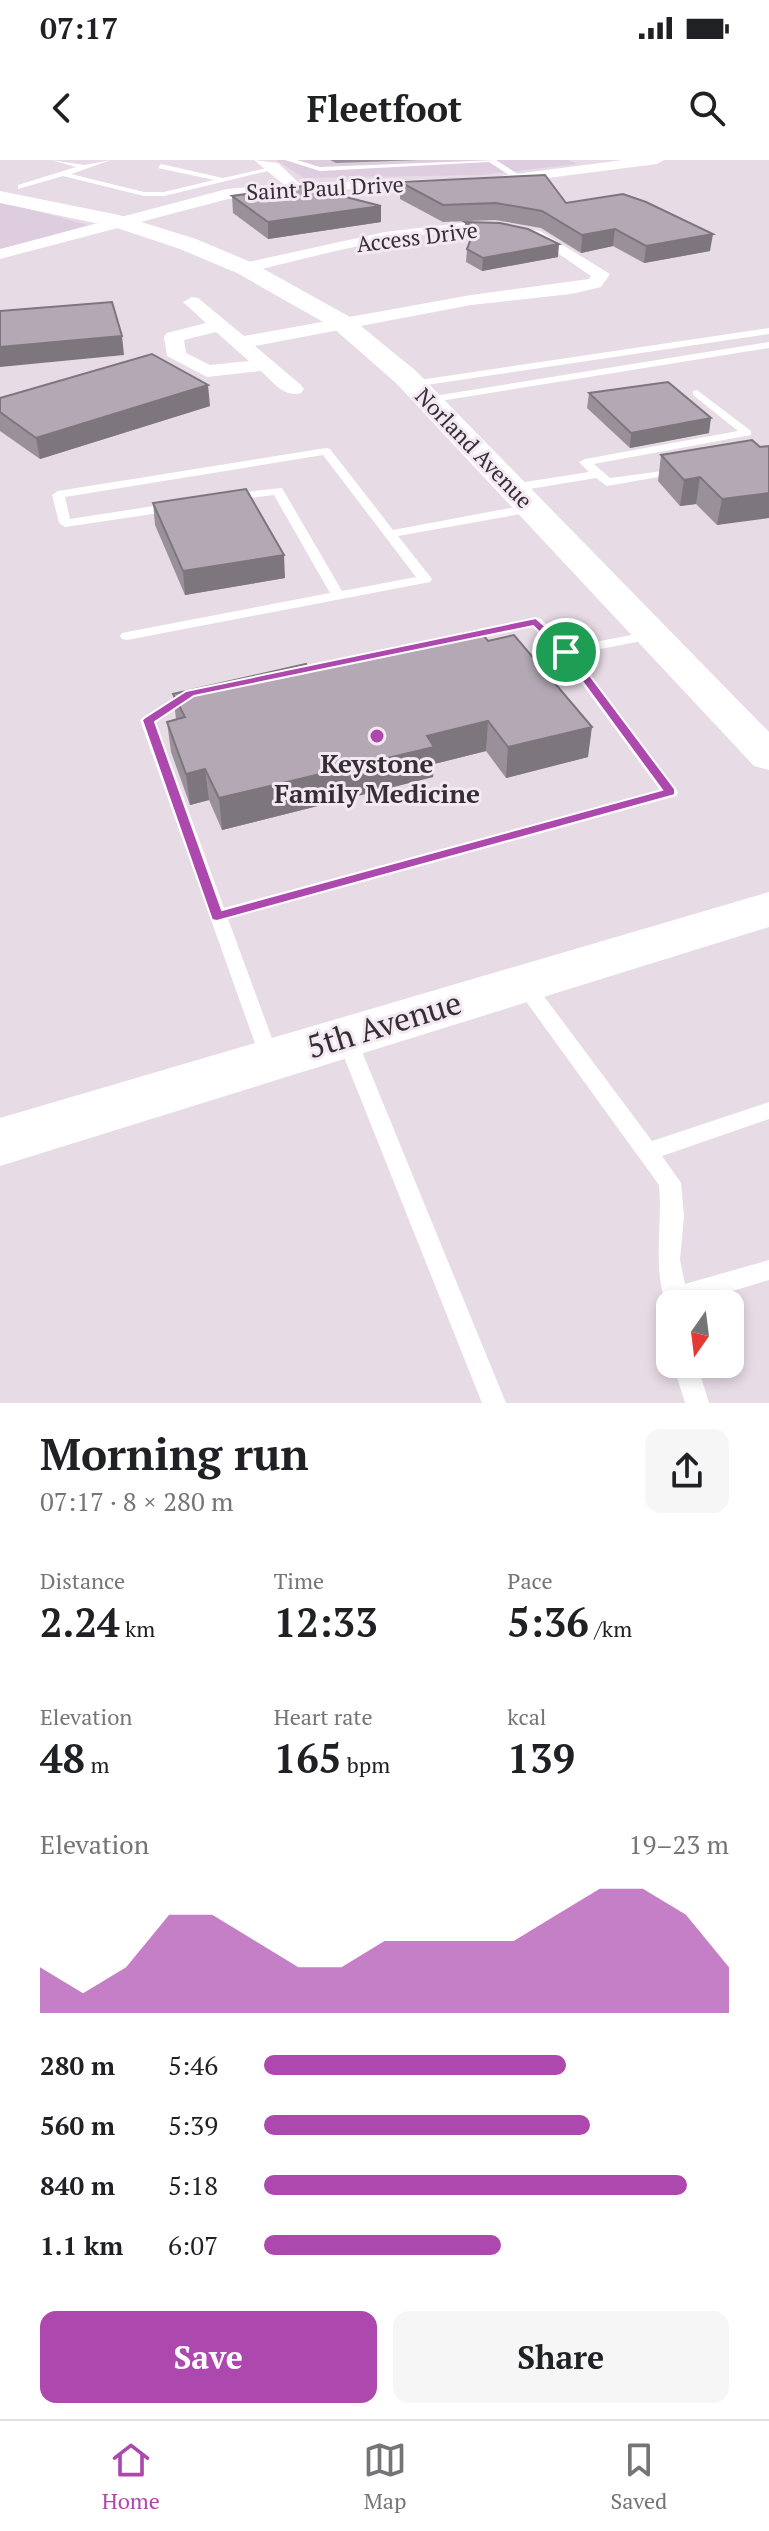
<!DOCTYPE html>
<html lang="en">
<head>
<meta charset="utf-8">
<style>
  :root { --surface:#fff; --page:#f6f6f6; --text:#202124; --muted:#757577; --line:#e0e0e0; --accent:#ad49ae }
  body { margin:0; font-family:"PT Serif",serif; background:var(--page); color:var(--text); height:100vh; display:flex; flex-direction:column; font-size:30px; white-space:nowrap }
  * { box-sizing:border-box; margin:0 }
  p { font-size:26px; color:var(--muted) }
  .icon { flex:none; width:44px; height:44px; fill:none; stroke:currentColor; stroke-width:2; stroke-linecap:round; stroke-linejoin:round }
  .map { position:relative; height:1243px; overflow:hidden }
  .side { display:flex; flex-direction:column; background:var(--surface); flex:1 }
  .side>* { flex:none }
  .needle { width:52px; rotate:194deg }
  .tools { position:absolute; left:656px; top:1130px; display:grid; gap:16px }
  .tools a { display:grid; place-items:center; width:88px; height:88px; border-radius:16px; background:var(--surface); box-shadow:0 4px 12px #0003; font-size:40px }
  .pin { position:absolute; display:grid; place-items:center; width:68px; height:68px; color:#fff; margin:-34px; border:4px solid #fff; border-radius:50%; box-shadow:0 2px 8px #0007 }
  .round { display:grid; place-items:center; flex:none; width:84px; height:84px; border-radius:16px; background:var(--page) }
  .summary { display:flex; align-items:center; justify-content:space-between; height:136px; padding:0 40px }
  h1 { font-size:44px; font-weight:800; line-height:60px }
  .stats { display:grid; grid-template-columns:repeat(3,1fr); gap:12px; height:136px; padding:8px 40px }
  .stats div { display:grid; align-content:center }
  .stats b { font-size:40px; font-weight:800 }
  .stats small { font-size:22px; font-weight:400 }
  .stats p { font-size:22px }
  .chart { height:224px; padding:16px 40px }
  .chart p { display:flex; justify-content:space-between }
  .chart svg { width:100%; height:144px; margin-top:8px; fill:var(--accent); opacity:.7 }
  .cta { display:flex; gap:16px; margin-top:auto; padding:16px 40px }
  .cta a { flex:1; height:92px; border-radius:16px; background:var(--accent); color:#fff; font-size:32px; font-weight:800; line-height:92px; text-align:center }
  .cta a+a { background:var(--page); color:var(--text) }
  ul { padding:0 40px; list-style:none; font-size:26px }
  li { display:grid; grid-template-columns:128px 96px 1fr; align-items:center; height:60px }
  li i { height:20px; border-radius:10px; background:var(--accent) }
  .status { display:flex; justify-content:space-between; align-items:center; height:56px; padding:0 40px; background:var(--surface); direction:ltr }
  .status svg { height:22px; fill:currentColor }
  header { display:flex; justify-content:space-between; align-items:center; height:104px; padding:0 40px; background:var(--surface); font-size:36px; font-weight:800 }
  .menu { display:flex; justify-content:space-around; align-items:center; height:112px; border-top:2px solid var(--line); background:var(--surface); font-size:22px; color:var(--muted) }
  .menu a { display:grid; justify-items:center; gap:4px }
  .menu .on { color:var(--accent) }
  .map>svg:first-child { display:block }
  .built { fill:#decdde }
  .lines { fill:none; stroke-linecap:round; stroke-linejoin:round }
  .lane { fill:#fff; fill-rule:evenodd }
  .street { fill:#fff; fill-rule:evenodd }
  .secondary { fill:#fff; fill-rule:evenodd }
  .wall { fill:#9a909a }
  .shaded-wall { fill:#7d767d }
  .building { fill:#b3a8b3; stroke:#7d767d; stroke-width:2 }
  .route { fill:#ad49ae; stroke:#fff; stroke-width:2; fill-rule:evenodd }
  .poi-dot { fill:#ad49ae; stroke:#f4e8f3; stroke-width:3 }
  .labels { text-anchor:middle; stroke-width:6; stroke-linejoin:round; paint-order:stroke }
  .far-street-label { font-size:22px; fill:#332f33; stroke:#f4e8f3 }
  .poi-label { font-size:26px; font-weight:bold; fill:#332f33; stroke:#f4e8f3 }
  .near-street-label { font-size:32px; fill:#332f33; stroke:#f4e8f3 }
</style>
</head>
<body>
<div class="status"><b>07:17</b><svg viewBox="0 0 49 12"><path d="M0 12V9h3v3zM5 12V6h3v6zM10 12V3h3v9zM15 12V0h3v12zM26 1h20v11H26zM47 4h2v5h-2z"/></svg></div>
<header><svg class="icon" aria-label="back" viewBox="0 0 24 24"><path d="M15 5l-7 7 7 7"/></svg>Fleetfoot<svg class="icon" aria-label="search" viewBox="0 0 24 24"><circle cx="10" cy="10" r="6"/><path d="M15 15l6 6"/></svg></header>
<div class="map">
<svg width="769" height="1243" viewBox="0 0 769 1243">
  <rect width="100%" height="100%" fill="#e7dbe6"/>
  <g class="built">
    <path d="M276,0H568L577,4L481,15L304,18Z"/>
    <path d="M0,41L88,65L0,91Z"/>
  </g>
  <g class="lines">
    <g class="lane">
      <path d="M51,0L84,5L111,0L71,14L144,32H164L214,20L158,8L161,4L223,18L276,6L280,8L164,36H144L63,16L18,29V25L76,7Z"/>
      <path d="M285,0H297L320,7L496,0L524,18L517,20L489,2L320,11Z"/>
      <path d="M769,168V174L413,227L408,224L413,221Z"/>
      <path d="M769,182V188L428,243L423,240L428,237Z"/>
      <path d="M697,230L751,271V275L594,304L610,318L685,308V312L681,313L607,326L596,318L512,332L506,328L512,324L589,312L579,302L585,299L738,271L693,235V231Z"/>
      <path d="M326,288L330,289L393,370L532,344L538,348L532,352L398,376L432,419L430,422L127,480L122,479L120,476L122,473L127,472L330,433L274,335L224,341L222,338L228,334L282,328L342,431L416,417L323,295L65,337L70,359L173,343L179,347L173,351L65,367L59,363L52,335L58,331Z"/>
      <path d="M536,458L541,459L569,487L652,471L657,472L659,475L657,478L575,494L678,632L676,636L228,759L280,900L277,906L270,908L263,906L140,560L188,530L193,529L200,533L156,562L224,748L660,630L561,495L533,467L290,517L283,513L290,509Z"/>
      <path d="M524,817L531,819L652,981L769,942V959L662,996L681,1023L684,1056L680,1100L685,1124L769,1100V1120L689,1144H670L669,1152C651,1112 663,1067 659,1025L517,829L515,824L517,819Z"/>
      <path d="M346,869L353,872L356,877L506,1243H482L336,877L339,872Z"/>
      <path d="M673,1204H697L709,1243H685Z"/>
    </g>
    <g class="street">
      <path d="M254,0L278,3L299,23L443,19L450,23L443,27L310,30L228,39L0,99V89L227,29L283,24Z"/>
      <path d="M623,0H664L657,4L501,24L494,20L501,16Z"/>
      <path d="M461,63H495L540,71L610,114L601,127L571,134L471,145L255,186L301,225L304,229L301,233C284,238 273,222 261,211L207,217L167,196L164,177L167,173L206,163L183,142L192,137L198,138L244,176L471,135L589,119L591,116C571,103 551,86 528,78C462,54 314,97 245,113L236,108L239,104L385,72ZM216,172L249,201L210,205L186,193L184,180Z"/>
    </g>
    <g class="secondary">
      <path d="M0,31L119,55L196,79L253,103L350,157L416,211L769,572V610L754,606L396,223L332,167L237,113L180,89L114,67L0,43Z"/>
      <path d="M769,732V767L0,1006V958Z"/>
    </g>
  </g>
  <g class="wall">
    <path d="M330,0H420L336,3Z"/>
    <path d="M400,22L566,43L710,91L644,103L613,86L581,93L541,68L495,60L443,62L400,39Z"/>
    <path d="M232,36L381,46V62L268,79L233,53Z"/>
    <path d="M465,62L558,97L482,111L466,102L467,89L471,78L465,74Z"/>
    <path d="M589,233L709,273L630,288L587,248Z"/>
    <path d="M0,238L210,246L40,299L0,271Z"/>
    <path d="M760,287L717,365L696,344L680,346L658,321L661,295Z"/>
    <path d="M153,343L285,418L185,435L155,365Z"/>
    <path d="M431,481L588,597L506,618L486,591L434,604L433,617L222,670L209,640L190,645L171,592L167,562L176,559L173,534L310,512L431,485Z"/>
  </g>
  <g class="shaded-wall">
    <path d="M381,46V62L268,79V62Z"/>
    <path d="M615,69L613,86L581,93L582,75Z"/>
    <path d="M713,74L710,91L644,103L646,86Z"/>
    <path d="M559,84L558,97L482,111L483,98Z"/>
    <path d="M122,176L124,195L0,207V187Z"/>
    <path d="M208,225L210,246L40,299L36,278Z"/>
    <path d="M711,258L709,273L630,288L631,273Z"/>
    <path d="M700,317L696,344L680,346L684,320Z"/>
    <path d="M769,333V358L717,365L722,339Z"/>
    <path d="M284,395L285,418L185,435L183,411Z"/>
    <path d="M488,561L486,591L434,604L433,617L222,670L219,638L427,576Z"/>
    <path d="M592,567L588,597L506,618L508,587Z"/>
    <path d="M205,609L209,640L190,645L186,614Z"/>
  </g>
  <g class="building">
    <path d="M545,15L566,43L623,34L646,42L713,74L646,86L615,69L582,75L542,51L496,43L443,45L400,22Z"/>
    <path d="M303,26L381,46L268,62L232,36Z"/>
    <path d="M465,62L500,63L528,69L559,84L483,98L467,89L475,68Z"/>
    <path d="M112,142L122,176L0,187V151Z"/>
    <path d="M152,194L208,225L36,278L0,252V238Z"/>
    <path d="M668,222L711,258L631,273L589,233Z"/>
    <path d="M752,280L760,287L769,286V333L722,339L700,317L684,320L661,295Z"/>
    <path d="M246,329L284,395L183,411L153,343Z"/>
    <path d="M479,470L488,481L514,475L592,567L508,587L488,561L427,576L434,587L219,638L205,609L186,614L167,562L185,557L173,534L306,504L310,512L434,484L431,481Z"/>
  </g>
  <path class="route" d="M536,458L570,489L675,629V635L217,761L212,760L142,560L144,558L186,531ZM533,466L562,494L662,630L222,750L155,562L194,536Z"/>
  <circle class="poi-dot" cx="377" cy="576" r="8"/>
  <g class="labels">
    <g class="far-street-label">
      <text transform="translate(325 28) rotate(-3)" y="8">Saint Paul Drive</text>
      <text transform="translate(417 77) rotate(-7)" y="8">Access Drive</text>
      <text transform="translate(474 288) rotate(46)" y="8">Norland Avenue</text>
    </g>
    <g class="poi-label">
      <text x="377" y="613">Keystone<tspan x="377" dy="30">Family Medicine</tspan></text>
    </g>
    <g class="near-street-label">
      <text transform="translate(384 865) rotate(-17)" y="11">5th Avenue</text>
    </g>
  </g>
</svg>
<div class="tools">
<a><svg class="needle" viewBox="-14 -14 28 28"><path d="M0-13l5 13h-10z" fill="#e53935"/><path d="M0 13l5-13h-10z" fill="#757577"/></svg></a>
</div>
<div class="pin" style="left:566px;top:492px;background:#1e9e55"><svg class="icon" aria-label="arrive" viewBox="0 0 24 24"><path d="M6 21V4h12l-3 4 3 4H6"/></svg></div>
</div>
<section class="side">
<div class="summary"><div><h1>Morning run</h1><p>07:17 · 8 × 280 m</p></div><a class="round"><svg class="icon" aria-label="share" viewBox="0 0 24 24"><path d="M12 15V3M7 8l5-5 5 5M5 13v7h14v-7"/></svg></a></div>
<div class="stats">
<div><p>Distance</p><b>2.24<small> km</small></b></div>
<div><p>Time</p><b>12:33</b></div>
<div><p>Pace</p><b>5:36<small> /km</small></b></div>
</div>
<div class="stats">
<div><p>Elevation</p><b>48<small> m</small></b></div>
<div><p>Heart rate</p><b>165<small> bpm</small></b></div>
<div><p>kcal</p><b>139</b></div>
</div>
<div class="chart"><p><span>Elevation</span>19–23 m</p>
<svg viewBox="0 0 160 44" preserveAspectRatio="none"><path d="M0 44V30L10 38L20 30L30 14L40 14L50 22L60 30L70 30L80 22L90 22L100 22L110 22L120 14L130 6L140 6L150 14L160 30V44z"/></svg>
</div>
<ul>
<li><b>280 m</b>5:46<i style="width:65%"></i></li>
<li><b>560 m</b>5:39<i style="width:70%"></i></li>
<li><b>840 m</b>5:18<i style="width:91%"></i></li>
<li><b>1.1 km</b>6:07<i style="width:51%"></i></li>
</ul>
<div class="cta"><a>Save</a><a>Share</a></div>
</section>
<nav class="menu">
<a class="on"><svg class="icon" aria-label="home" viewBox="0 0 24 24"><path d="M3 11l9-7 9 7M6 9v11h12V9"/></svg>Home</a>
<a><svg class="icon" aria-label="map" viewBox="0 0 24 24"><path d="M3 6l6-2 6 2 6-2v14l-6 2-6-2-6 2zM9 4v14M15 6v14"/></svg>Map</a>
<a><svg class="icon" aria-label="saved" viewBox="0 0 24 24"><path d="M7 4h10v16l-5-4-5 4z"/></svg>Saved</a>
</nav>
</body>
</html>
